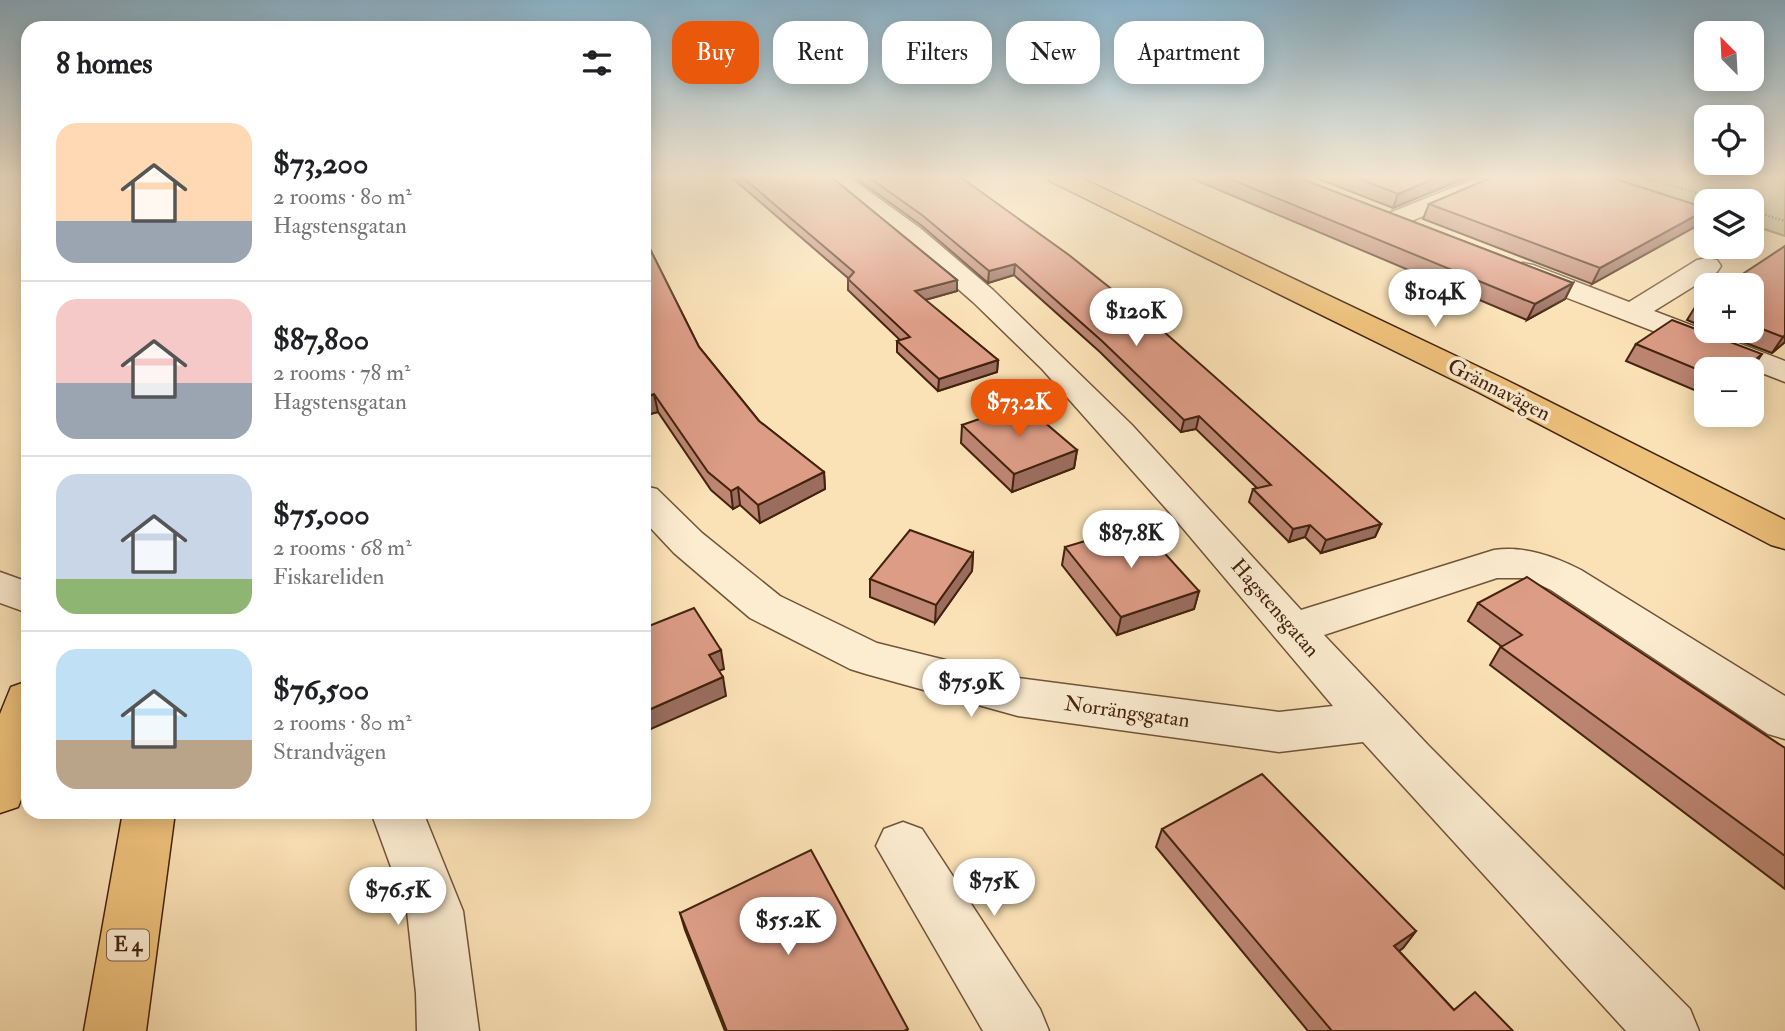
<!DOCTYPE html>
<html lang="en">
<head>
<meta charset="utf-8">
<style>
	:root { --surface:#fff; --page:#f6f6f6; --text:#202124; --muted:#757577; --line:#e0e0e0; --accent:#ea580c }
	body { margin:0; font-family:"IM FELL Double Pica",serif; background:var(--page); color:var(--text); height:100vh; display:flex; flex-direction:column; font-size:26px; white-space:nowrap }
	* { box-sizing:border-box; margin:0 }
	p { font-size:23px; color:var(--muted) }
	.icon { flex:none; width:38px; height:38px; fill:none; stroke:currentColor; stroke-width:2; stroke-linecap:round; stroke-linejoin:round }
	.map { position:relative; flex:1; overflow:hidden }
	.side { position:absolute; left:21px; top:21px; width:630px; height:798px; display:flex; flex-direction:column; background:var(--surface); border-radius:21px; box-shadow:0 4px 18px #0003 }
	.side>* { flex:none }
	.top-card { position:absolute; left:672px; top:21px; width:665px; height:63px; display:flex; gap:14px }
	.needle { width:46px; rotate:336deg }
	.controls { position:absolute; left:1694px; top:21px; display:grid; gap:14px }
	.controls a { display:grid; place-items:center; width:70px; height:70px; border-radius:14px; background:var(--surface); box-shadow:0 4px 18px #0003; font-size:35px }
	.price { position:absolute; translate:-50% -60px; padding:0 16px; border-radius:24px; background:#fff; color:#222; font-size:23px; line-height:46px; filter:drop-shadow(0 2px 4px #0008) }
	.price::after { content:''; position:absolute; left:50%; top:42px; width:21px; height:16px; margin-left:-10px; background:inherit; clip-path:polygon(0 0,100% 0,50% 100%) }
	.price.on { background:var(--accent); color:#fff }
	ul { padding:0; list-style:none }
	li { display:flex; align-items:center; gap:21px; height:175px; padding:0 35px }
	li+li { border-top:2px solid var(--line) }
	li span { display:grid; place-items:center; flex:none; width:196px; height:140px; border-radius:21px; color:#555 }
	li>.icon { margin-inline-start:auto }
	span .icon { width:84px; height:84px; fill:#fffc; stroke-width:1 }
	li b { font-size:30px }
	h2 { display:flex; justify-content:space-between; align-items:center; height:84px; padding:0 35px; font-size:30px }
	.tag { padding:0 24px; border-radius:21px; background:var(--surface); box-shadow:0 4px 18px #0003; font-size:24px; line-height:63px }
	.tag.on { background:var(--accent); color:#fff }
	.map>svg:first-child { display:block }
	.green { fill:#c0c38d; stroke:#82734d; stroke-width:2 }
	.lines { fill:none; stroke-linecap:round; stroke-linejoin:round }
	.minor-casing { stroke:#715337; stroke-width:3 }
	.major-casing { stroke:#43230d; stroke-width:3 }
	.highway-casing { stroke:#43230d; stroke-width:3 }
	.path { stroke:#43230d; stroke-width:2.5; stroke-dasharray:1 2.5; stroke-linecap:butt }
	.minor { fill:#fcecd0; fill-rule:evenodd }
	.major { fill:#eec17b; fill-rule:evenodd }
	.highway { fill:#eec17b; fill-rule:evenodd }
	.wall { fill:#bd8673; stroke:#43230d; stroke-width:2 }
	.shaded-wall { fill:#9a6d5e; stroke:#43230d; stroke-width:2 }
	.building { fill:#dc9c86; stroke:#43230d; stroke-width:2 }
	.labels { text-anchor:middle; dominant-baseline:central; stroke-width:7; stroke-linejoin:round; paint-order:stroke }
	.shield { fill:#fcecd0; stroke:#7a5f48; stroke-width:2 }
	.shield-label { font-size:19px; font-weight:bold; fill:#43230d }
	.street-label { font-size:21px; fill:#43230d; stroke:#fcecd0 }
</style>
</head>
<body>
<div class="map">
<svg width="1785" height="1031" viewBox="0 0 1785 1031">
	<rect width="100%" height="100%" fill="#fbe2b6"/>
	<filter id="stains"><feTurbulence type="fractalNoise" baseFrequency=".00286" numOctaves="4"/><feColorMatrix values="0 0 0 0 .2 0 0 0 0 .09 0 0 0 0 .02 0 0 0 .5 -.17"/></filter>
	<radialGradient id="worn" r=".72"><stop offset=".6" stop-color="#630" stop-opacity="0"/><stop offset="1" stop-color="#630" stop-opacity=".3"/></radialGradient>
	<path class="green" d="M 1596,176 L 1785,176 L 1785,236 L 1752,225 L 1752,201 L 1706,201 L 1706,211 Z"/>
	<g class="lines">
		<defs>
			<g id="minor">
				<path d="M 822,176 L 848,176 L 920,228 L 993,290 L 1132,425 L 1301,610 L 1494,550 C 1525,546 1553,556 1581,570 L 1785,696 L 1785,739 L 1768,734 L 1551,590 L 1526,578 L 1497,578 L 1324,635 L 1428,745 L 1690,1009 L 1699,1031 L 1626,1031 L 1363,742 L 1279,752 L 1018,716 L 866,674 L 850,669 L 750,618 L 674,553 L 644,521 L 644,486 L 657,489 L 702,533 L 780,596 L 877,643 L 1018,678 L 1279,712 L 1333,706 L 1170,513 L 1042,369 L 973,302 L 901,239 Z"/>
				<path d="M 1477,178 L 1485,180 L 1489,185 L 1485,190 L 1402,225 L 1393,228 L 1384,225 L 1380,220 L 1384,215 Z"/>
				<path d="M 1707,258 L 1717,260 L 1721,266 L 1717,272 L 1654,311 L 1785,361 L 1785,382 L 1513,277 L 1509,271 L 1513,265 L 1523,263 L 1533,265 L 1629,302 L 1697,260 Z"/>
				<path d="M 0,572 L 28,582 L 28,613 L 0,603 Z"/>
				<path d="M 371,812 L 423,812 L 463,911 L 479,1031 L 417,1031 L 416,993 L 407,911 Z"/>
				<path d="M 903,822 L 922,829 L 1040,1009 L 1049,1031 L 983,1031 L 876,846 L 884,829 Z"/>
			</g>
			<path id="major" d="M 1047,176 L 1077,176 L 1502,378 L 1785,520 L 1785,549 L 1771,545 L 1478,392 L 1050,181 Z"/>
			<g id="highway">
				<path d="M 28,681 L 28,782 L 18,807 L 0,813 L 0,714 L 11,687 Z"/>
				<path d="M 123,812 L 175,812 L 146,1031 L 84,1031 Z"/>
			</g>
		</defs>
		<use href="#minor" class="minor-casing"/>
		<use href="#major" class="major-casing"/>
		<use href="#highway" class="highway-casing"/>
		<g class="path">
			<path d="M 1638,176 L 1726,201"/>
			<path d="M 1752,211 L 1785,221"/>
		</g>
		<use href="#minor" class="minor"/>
		<use href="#major" class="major"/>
		<use href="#highway" class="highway"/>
	</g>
	<g class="wall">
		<path d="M 730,176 L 830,176 L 957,280 L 957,291 L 925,300 L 998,360 L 997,372 L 938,391 L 897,352 L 897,341 L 900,340 L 848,290 L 848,278 Z"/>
		<path d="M 853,176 L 959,176 L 1381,524 L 1375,537 L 1321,553 L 1305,537 L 1289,542 L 1249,502 L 1253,489 L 1257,488 L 1196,429 L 1181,432 L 1100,352 L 1014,275 L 988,283 L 922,226 Z"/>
		<path d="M 1186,176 L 1294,176 L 1573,283 L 1565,299 L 1527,320 Z"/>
		<path d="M 1311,176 L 1606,176 L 1700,224 L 1592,284 L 1423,219 L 1429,204 L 1489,179 L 1487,176 L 1470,177 L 1393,208 Z"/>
		<path d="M 644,237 L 699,347 L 759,421 L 824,472 L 825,489 L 760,523 L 740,505 L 733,509 L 711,490 L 658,412 L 650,414 L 644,404 Z"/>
		<path d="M 1785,246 L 1785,342 L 1772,353 L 1714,331 L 1752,331 L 1752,285 Z"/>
		<path d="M 1706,298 L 1706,328 L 1687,320 L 1697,304 Z"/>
		<path d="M 1636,344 L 1706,369 L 1706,395 L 1626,361 Z"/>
		<path d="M 962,425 L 1077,450 L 1074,468 L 1012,492 L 961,443 Z"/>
		<path d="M 1065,547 L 1199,591 L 1194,609 L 1117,635 L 1062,565 Z"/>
		<path d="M 973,553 L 972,571 L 935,623 L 870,597 L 870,579 Z"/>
		<path d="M 1478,603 L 1785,748 L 1785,889 L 1490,665 L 1501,646 L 1468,621 Z"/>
		<path d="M 1162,829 L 1416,931 L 1403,948 L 1399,951 L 1454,1010 L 1513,1031 L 1308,1031 L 1156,847 Z"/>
		<path d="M 680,913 L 908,1031 L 725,1031 L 685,930 Z"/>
	</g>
	<g class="shaded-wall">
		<path d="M 1441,176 L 1470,176 L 1393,208 L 1398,194 Z"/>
		<path d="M 1706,210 L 1706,213 L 1700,224 L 1592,284 L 1600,268 Z"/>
		<path d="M 1015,264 L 1014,275 L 988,283 L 989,271 Z"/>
		<path d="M 957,280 L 957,291 L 914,303 L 915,291 Z"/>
		<path d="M 1573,283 L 1565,299 L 1527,320 L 1535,304 Z"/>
		<path d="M 1785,335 L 1785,342 L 1772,353 L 1783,337 Z"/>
		<path d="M 1762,354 L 1752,369 L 1744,369 Z"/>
		<path d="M 998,360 L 997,372 L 938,391 L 939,379 Z"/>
		<path d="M 654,394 L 658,412 L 650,414 L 647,397 Z"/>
		<path d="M 1199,416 L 1196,429 L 1181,432 L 1184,420 Z"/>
		<path d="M 1077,450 L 1074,468 L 1012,492 L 1014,474 Z"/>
		<path d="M 824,472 L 825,489 L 760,523 L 758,505 Z"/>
		<path d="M 738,487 L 740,505 L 733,509 L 731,491 Z"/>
		<path d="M 1381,524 L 1375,537 L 1321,553 L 1326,540 Z"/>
		<path d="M 1310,525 L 1305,537 L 1289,542 L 1293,529 Z"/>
		<path d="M 973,553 L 972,571 L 935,623 L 936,605 Z"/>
		<path d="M 1199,591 L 1194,609 L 1117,635 L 1121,617 Z"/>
		<path d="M 721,650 L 724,669 L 713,673 L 709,655 Z"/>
		<path d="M 723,677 L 726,696 L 644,732 L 644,712 Z"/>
		<path d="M 1416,931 L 1403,948 L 1382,963 L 1394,946 Z"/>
	</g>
	<g class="building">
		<path d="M 741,176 L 830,176 L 957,280 L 915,291 L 998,360 L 939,379 L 897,341 L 910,337 L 848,279 L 854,272 Z"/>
		<path d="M 867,176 L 959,176 L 1069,255 L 1154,323 L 1381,524 L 1326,540 L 1310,525 L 1293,529 L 1253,489 L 1271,485 L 1199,416 L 1184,420 L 1102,341 L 1015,264 L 989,271 L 922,215 Z"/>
		<path d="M 1223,176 L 1294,176 L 1573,283 L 1535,304 Z"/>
		<path d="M 1352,176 L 1441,176 L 1398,194 Z"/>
		<path d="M 1495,176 L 1606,176 L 1706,208 L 1706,210 L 1600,268 L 1429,204 Z"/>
		<path d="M 644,237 L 699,347 L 759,421 L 824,472 L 758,505 L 738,487 L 731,491 L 708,472 L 654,394 L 647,397 L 644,392 Z"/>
		<path d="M 1785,246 L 1785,335 L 1783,337 L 1752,325 L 1752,285 L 1726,285 Z"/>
		<path d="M 1706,298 L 1706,308 L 1697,304 Z"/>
		<path d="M 1672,320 L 1762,354 L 1744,369 L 1706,369 L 1706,373 L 1636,344 Z"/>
		<path d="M 1023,404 L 1077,450 L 1014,474 L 962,425 Z"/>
		<path d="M 1139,525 L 1199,591 L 1121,617 L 1065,547 Z"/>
		<path d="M 910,530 L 973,553 L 936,605 L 870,579 Z"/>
		<path d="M 1527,577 L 1785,748 L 1785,856 L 1501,647 L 1522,635 L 1478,603 Z"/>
		<path d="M 694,608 L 721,650 L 709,655 L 723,677 L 644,712 L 644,619 L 649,626 Z"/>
		<path d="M 1262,774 L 1416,931 L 1394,946 L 1454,1010 L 1475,992 L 1513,1031 L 1332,1031 L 1162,829 Z"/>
		<path d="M 811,850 L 908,1029 L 904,1031 L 727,1031 L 680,913 Z"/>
	</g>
	<linearGradient id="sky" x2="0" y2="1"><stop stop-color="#8bb8d2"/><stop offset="0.55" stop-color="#fdf2de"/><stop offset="1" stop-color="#fdf2de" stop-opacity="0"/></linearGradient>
	<rect width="1785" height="321" fill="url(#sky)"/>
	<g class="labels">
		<rect class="shield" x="107" y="929.5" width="42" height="31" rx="5"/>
		<g class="shield-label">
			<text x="128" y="945">E 4</text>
		</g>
		<g class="street-label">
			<text transform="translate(1499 390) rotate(27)">Grännavägen</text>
			<text transform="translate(1275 608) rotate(49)">Hagstensgatan</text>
			<text transform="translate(1127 712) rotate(8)">Norrängsgatan</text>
		</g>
	</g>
	<rect width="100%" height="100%" filter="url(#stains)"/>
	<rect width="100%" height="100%" fill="url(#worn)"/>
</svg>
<div class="controls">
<a><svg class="needle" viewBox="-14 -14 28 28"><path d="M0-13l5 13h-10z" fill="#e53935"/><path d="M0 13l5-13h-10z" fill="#757577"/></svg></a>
<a><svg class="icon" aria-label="locate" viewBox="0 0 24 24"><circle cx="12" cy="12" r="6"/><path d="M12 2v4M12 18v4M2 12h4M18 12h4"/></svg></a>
<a><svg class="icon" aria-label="layers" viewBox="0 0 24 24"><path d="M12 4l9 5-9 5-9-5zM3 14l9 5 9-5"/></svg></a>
<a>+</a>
<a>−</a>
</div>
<b class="price" style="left:1435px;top:329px">$104K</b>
<b class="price" style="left:1136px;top:348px">$120K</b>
<b class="price on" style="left:1019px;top:439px">$73.2K</b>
<b class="price" style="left:1131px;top:570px">$87.8K</b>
<b class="price" style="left:971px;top:719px">$75.9K</b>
<b class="price" style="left:994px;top:918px">$75K</b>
<b class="price" style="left:398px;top:927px">$76.5K</b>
<b class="price" style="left:788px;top:957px">$55.2K</b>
<div class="top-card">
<a class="tag on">Buy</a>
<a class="tag">Rent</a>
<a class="tag">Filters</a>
<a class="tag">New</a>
<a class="tag">Apartment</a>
</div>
<section class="side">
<h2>8 homes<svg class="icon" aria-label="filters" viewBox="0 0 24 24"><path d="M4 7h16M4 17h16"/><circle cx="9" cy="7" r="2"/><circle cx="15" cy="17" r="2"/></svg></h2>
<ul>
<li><span style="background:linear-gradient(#ffd9b3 70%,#9aa5b1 0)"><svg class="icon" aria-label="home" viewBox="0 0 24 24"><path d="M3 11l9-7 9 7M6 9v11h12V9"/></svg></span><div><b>$73,200</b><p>2 rooms · 80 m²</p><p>Hagstensgatan</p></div></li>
<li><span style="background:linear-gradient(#f6c9c9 60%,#9aa5b1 0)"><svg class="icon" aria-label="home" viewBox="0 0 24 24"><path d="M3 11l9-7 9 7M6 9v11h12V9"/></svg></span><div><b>$87,800</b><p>2 rooms · 78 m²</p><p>Hagstensgatan</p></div></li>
<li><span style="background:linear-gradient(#c9d6e8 75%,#8fb573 0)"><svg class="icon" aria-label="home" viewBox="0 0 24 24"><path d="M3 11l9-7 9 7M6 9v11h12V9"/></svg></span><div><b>$75,000</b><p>2 rooms · 68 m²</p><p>Fiskareliden</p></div></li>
<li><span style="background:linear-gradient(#bfe0f5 65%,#b9a48a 0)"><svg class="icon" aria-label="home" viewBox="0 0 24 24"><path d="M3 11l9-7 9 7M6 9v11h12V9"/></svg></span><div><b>$76,500</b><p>2 rooms · 80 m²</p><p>Strandvägen</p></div></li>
</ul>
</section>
</div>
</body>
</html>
